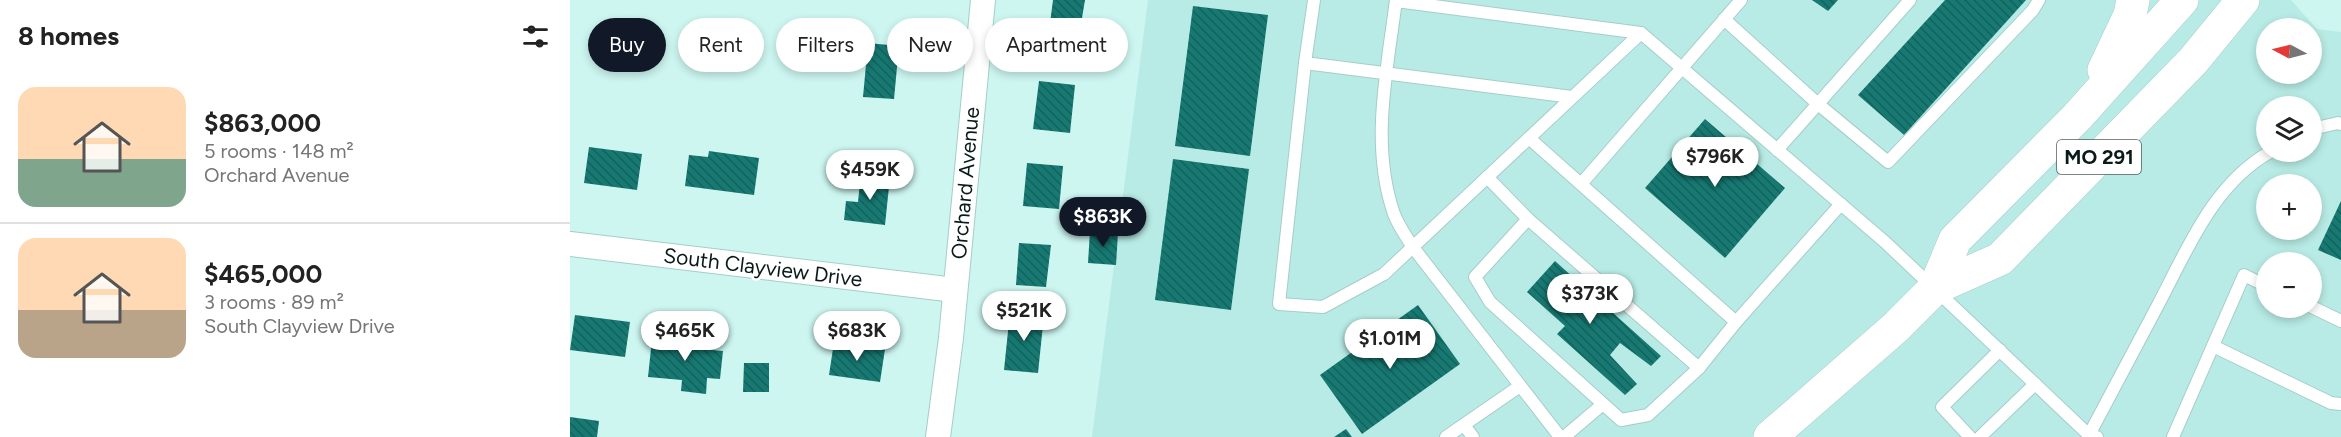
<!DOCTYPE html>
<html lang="en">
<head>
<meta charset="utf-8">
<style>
	:root { --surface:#fff; --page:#f6f6f6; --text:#222; --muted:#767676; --line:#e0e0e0; --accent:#111827 }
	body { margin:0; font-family:Figtree,sans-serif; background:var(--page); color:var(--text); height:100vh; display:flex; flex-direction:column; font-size:22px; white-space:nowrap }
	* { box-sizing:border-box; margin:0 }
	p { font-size:20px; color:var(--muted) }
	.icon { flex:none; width:33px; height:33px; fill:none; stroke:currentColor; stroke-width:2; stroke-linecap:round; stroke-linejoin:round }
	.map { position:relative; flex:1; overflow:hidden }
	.panel { display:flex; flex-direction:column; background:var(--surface); width:570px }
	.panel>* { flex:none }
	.hud { position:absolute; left:18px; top:18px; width:570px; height:54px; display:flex; gap:12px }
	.needle { width:39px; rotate:277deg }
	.buttons { position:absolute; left:1686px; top:18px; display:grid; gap:12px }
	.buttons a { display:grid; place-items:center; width:66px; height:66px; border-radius:50%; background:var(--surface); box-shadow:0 3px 9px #0003; font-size:30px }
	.price { position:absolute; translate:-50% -51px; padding:0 14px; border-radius:21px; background:#fff; color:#222; font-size:20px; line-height:39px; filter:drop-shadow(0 2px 3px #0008) }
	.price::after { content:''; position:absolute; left:50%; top:36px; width:18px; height:14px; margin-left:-9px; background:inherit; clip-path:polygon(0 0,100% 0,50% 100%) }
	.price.current { background:var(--accent); color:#fff }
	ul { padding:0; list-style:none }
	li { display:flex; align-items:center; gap:18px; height:150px; padding:0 18px }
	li+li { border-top:2px solid var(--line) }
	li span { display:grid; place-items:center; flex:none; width:168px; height:120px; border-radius:18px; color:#555 }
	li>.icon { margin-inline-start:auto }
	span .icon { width:72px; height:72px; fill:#fffc; stroke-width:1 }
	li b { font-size:26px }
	h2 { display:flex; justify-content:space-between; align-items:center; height:72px; padding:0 18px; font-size:26px }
	.tag { padding:0 21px; border-radius:27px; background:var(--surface); box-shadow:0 3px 9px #0003; font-size:21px; line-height:54px }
	.tag.current { background:var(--accent); color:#fff }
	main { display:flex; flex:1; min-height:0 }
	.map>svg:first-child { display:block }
	.built { fill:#b8ebe5; fill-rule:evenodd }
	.building { fill:url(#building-back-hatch) }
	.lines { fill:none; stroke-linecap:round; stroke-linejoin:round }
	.service-casing { stroke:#a5cdc8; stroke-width:14 }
	.minor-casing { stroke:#a5cdc8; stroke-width:26 }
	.trunk-casing { stroke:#a5cdc8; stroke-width:34 }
	.service { stroke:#fff; stroke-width:12 }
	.minor { stroke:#fff; stroke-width:24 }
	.trunk { stroke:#fff; stroke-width:33 }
	.labels { text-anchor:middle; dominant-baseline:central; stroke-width:5; stroke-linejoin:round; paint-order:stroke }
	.shield { fill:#fff; stroke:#545f5d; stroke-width:1.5 }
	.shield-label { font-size:20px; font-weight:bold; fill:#0a1a18 }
	.street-label { font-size:21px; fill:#0a1a18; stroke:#fff }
</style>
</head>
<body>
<main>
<section class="panel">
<h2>8 homes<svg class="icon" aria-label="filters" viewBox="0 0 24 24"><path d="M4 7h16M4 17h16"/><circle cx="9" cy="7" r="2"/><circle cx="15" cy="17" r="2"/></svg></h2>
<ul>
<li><span style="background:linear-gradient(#ffd9b3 60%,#7fa58c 0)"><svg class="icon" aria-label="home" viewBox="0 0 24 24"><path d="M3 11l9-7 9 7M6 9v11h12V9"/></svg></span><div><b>$863,000</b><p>5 rooms · 148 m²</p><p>Orchard Avenue</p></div></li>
<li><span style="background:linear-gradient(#ffd9b3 60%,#b9a48a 0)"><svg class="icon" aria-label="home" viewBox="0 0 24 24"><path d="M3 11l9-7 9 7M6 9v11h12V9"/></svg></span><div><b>$465,000</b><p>3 rooms · 89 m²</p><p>South Clayview Drive</p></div></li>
</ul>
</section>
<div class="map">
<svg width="1771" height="437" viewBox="0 0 1771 437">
	<defs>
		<pattern id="building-back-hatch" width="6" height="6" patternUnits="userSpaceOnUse" patternTransform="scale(1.5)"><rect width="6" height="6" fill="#177972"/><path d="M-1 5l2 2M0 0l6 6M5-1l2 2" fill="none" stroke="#13625d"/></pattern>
	</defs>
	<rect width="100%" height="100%" fill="#cdf6f1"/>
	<path class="built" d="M 578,0 L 1721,0 L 1747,29 L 1771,32 L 1771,437 L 522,437 ZM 1696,28 L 1742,28 L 1742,74 L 1696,74 ZM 1696,106 L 1742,106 L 1742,152 L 1696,152 ZM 1696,184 L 1742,184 L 1742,230 L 1696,230 ZM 1696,262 L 1742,262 L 1742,308 L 1696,308 Z"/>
	<g class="building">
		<path d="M 483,0 L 515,0 L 510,30 L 534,34 L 532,53 L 477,46 Z"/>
		<path d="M 1242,0 L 1268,0 L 1258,11 Z"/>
		<path d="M 1375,0 L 1456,0 L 1334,135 L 1288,95 Z"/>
		<path d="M 623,6 L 698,15 L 680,156 L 605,146 Z"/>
		<path d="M 298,43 L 329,46 L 324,99 L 293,97 Z"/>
		<path d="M 469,81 L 505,85 L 500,133 L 463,129 Z"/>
		<path d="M 1135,119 L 1215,188 L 1155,258 L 1075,188 Z"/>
		<path d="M 19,147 L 72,154 L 67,190 L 14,183 Z"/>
		<path d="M 139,151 L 189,158 L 184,195 L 115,186 L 119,155 L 138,157 Z"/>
		<path d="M 603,159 L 679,169 L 661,310 L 585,300 Z"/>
		<path d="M 457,163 L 493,166 L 489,209 L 453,206 Z"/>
		<path d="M 291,173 L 320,177 L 315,225 L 274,220 L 276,201 L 288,202 Z"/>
		<path d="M 1771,201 L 1771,260 L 1748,250 Z"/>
		<path d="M 520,231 L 548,233 L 546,265 L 518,263 Z"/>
		<path d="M 449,243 L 481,245 L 476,287 L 446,285 Z"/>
		<path d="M 985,261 L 1091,356 L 1081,366 L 1050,343 L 1040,355 L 1067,384 L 1055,395 L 987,334 L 995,326 L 957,292 Z"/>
		<path d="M 848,305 L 890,364 L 792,434 L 750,375 Z"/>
		<path d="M 440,312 L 474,315 L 468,373 L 434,370 Z"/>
		<path d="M 5,315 L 60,322 L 55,357 L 0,350 Z"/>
		<path d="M 109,332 L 132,334 L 131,349 L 153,351 L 150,379 L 137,378 L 136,394 L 111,391 L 112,380 L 78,377 L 82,339 L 108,342 Z"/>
		<path d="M 264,342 L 315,349 L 310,382 L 259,375 Z"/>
		<path d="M 174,363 L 199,363 L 199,392 L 173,392 Z"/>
		<path d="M 0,417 L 29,421 L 27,437 L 0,437 Z"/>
		<path d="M 776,429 L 782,437 L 764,437 Z"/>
	</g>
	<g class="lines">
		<defs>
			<g id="service">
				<path d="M 744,0 L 735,63 L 1002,97"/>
				<path d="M 826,0 C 817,71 800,145 824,214 C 828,225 836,236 842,246 L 990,437"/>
				<path d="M 1154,19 L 1248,104 L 1318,162 L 1463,10 L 1469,0"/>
				<path d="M 1071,33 L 1315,242 L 1519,435 L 1527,437"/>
				<path d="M 735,63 L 709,304 L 753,307 L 814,274 L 1071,33 L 826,1"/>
				<path d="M 1742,129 L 1768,123 L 1771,124"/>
				<path d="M 959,138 L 1166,322 L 1271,204"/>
				<path d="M 1207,150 L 1340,0"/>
				<path d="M 917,177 L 958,219"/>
				<path d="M 1011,184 L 1171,0"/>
				<path d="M 958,219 L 1129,368 L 1078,415 L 1051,420 L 920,302 L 905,277 Z"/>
				<path d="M 1742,307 L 1771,321"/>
				<path d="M 1643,346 L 1761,403 L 1771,404"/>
				<path d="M 1129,368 L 1166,322"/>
				<path d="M 894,425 L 903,437"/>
				<path d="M 1519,435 C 1542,391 1565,348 1588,305 C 1617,250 1643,184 1700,152"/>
				<path d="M 876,437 L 950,386"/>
				<path d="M 994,437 L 1033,404"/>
				<path d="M 1400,437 L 1372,407 L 1430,350"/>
				<path d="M 1410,437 L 1465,384"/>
				<path d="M 1603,437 L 1674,275 L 1696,286"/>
			</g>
			<g id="minor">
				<path d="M 0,244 L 385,290"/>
				<path d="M 368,437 L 381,338 L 413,0"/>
			</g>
			<g id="trunk">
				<path d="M 1534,70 L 1560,15 L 1563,0"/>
				<path d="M 1365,288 L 1385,240 L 1507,117 L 1612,0"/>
				<path d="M 1200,437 L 1325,328 L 1365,288 L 1430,259 L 1623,61 L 1673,0"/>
			</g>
		</defs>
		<use href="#service" class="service-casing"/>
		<use href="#minor" class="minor-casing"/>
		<use href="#trunk" class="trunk-casing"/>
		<use href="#service" class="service"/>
		<use href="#minor" class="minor"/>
		<use href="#trunk" class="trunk"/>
	</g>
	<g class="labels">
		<rect class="shield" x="1487" y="140" width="84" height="34" rx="4.5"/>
		<g class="shield-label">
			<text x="1529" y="157">MO 291</text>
		</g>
		<g class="street-label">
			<text transform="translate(395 183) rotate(-85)">Orchard Avenue</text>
			<text transform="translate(193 267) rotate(7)">South Clayview Drive</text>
		</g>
	</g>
</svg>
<div class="buttons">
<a><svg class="needle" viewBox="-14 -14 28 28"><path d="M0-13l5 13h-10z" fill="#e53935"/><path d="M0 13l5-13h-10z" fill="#767676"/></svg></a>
<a><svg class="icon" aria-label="layers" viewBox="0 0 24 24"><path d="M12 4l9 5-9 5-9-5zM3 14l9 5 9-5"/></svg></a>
<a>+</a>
<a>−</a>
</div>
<b class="price" style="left:1145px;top:188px">$796K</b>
<b class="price" style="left:300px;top:201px">$459K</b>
<b class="price current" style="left:533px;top:248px">$863K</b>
<b class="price" style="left:1020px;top:325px">$373K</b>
<b class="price" style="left:454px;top:342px">$521K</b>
<b class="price" style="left:115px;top:362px">$465K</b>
<b class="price" style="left:287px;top:362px">$683K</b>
<b class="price" style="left:820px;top:370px">$1.01M</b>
<div class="hud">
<a class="tag current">Buy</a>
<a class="tag">Rent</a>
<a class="tag">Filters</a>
<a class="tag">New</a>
<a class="tag">Apartment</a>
</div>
</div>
</main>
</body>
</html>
